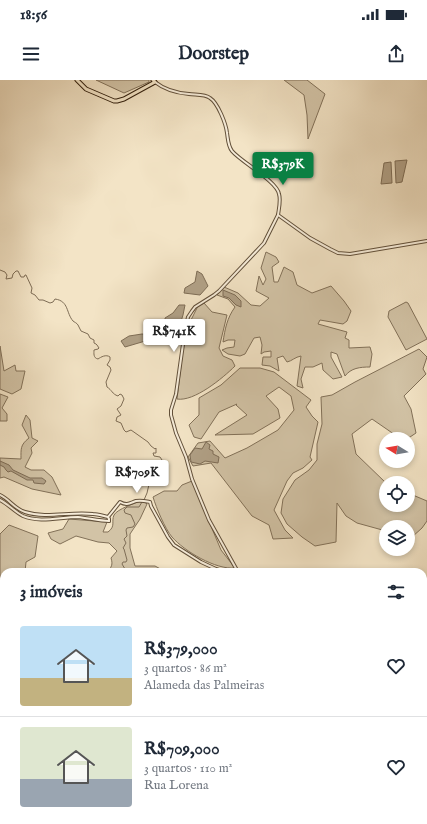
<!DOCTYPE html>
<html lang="pt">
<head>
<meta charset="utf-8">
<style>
	:root { --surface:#fff; --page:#f2f2f3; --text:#1f2937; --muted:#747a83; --line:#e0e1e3; --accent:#0b8043 }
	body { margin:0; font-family:"IM FELL English",serif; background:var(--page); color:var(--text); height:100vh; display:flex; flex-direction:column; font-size:15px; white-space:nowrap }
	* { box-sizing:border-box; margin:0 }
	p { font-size:13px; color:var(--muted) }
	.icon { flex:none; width:22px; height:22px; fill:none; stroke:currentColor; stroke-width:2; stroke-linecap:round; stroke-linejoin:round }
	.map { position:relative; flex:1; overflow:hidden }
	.panel { position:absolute; left:0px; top:488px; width:427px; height:256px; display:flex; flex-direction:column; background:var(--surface); border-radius:12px 12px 0 0; box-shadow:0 2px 6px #0003 }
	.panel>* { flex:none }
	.needle { width:26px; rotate:281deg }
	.buttons { position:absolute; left:379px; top:352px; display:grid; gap:8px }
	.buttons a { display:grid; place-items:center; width:36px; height:36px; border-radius:50%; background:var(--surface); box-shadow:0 2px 6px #0003; font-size:20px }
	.price { position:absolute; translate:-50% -34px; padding:0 9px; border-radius:4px; background:#fff; color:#222; font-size:13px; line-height:26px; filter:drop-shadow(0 1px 2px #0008) }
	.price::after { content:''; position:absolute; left:50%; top:24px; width:12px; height:9px; margin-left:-6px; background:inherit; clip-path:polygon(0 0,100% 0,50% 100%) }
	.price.selected { background:var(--accent); color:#fff }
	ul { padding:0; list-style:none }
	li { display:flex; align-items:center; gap:12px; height:100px; padding:0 20px }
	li+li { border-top:1px solid var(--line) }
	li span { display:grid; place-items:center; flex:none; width:112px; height:80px; border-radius:4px; color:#555 }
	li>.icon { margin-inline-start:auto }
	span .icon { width:48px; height:48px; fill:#fffc; stroke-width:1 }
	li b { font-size:17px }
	h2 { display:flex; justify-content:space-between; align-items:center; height:48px; padding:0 20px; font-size:17px }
	.status { display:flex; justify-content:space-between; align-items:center; height:28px; padding:0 20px; background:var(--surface); direction:ltr }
	.status svg { height:11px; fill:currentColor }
	header { display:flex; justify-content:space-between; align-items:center; height:52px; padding:0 20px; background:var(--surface); font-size:18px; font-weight:700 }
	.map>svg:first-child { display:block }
	.green { fill:#d2c3a6; stroke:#827159 }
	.water { fill:#b1a187; stroke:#7e6d56 }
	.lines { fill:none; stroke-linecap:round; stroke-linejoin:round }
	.stream { stroke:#7e6d56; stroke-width:1 }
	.minor-casing { stroke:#62503a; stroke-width:4 }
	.major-casing { stroke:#321f0c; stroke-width:5 }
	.minor { stroke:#f7edda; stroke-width:2 }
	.major { stroke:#f3e4c6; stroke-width:3 }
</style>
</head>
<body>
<div class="status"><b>18:56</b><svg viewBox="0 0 49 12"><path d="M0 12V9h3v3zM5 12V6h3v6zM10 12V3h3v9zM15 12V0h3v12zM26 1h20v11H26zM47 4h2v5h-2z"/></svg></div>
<header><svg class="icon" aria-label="menu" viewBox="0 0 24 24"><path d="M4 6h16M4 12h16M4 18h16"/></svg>Doorstep<svg class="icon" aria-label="share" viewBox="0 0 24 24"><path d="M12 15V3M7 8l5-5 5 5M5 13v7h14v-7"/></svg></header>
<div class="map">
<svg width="427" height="744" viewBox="0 0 427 744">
	<rect width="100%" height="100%" fill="#f3e4c6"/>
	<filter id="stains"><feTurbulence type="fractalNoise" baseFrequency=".005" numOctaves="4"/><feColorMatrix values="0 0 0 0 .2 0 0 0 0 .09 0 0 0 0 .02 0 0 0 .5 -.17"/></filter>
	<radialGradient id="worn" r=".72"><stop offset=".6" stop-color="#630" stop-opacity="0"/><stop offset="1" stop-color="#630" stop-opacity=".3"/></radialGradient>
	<g class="green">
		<path d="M 96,0 L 149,0 L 149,2 L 124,13 Z"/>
		<path d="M 284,0 L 307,0 L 325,14 L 308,59 L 307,35 L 304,15 Z"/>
		<path d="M 266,172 L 276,177 L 279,182 L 272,187 L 274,202 L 278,202 L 284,187 L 293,192 L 297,205 L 312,213 L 331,206 L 344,221 L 351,231 L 347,241 L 343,244 L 320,240 L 318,244 L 347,252 L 345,258 L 349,260 L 349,268 L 370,267 L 372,274 L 370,287 C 360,287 351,288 345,296 L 337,274 L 331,272 L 331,277 L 342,297 L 333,299 L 323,290 L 322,283 L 313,287 L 305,287 L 301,299 L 303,308 L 297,306 L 301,276 C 295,277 292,281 287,282 L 283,276 L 277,278 L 279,291 L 270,286 L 262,285 L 263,277 L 271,277 L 271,271 L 264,272 L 261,274 L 262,265 L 260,257 L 254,258 L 245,274 L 240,276 L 228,274 L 222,270 L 227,268 L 234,267 L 235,260 L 228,260 L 223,262 C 225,249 227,238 235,227 L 228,219 L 217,215 L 224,207 L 238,213 L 251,225 L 260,226 L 269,218 L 256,211 L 259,196 L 263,205 L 266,199 L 261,188 Z"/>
		<path d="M 406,222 L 408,223 L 427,259 L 406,270 L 388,237 L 389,231 Z"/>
		<path d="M 204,223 L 212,232 L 227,235 L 219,268 L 223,276 L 232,280 L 235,286 C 223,298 194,322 177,319 L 185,253 L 189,244 L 198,226 Z"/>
		<path d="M 0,266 L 4,291 L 15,285 L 16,291 L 25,291 L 21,309 L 12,314 L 0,309 Z"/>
		<path d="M 419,269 L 427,277 L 423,289 L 426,294 L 404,316 L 411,329 L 416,353 L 407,359 L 401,359 L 372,339 L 352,354 L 356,374 L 386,403 L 386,425 L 408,425 L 408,413 L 427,421 L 427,441 L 422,448 L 412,457 L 408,456 L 408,447 L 386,447 L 386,451 L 357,443 L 346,436 L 337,423 L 336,462 L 315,466 L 302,457 L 287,444 L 281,433 L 283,419 L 295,400 L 309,390 L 317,380 L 317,364 L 322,344 L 321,317 L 332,315 L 355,302 Z"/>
		<path d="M 240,288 L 260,288 L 274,292 L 311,320 L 306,327 L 312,336 L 318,342 L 310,377 L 312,380 L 303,388 L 293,393 L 287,401 L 274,430 L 285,450 L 293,458 L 273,459 L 269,445 L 252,436 L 211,383 L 193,386 L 188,377 L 198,363 L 210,361 L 225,378 L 247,368 L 278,350 L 294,330 L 291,316 L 279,307 L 266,316 L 278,329 L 280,338 L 253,354 L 215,355 L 247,335 L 236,325 L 237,324 L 219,332 L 201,359 L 194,357 L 189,345 L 199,335 L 199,318 L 221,305 Z"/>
		<path d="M 0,314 L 8,317 L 2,328 L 7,334 L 7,341 L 0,341 Z"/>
		<path d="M 26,335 L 30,340 L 32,358 L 38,361 L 31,368 L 32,373 L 25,387 L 31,390 L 44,390 L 52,397 L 61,415 L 32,409 L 4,397 L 0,398 L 0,378 L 21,379 C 21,369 20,365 29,358 L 22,345 Z"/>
		<path d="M 192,401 L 221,470 L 235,488 C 216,490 184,471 172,457 C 165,449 156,427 153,417 L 164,411 L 177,411 L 182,405 Z"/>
		<path d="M 142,420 L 147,424 L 140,439 L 130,454 L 130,468 L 135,486 L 155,486 L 166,492 L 106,492 C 112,488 113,484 111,478 L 117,471 L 109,463 L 98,462 L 76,456 L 60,464 L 51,459 L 48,453 L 63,449 L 69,439 L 107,442 L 103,452 L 108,452 C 116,446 111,442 114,435 C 117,429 136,423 142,420 Z"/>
		<path d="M 9,445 L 38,456 L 35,477 L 26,482 L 25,492 L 4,492 L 4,700 L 0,698 L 0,454 Z"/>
		<path d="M 427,563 L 427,592 L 423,589 L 423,565 Z"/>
		<path d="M 0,706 L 4,708 L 4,740 L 38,740 L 36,744 L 0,744 Z"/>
		<path d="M 122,740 L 170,740 L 170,744 L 121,744 L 120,743 Z"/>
	</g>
	<g class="water">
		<path d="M 407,80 L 402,102 L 396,103 L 395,81 Z"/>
		<path d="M 391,82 L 392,103 L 381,104 L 384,83 Z"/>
		<path d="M 197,191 L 202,194 L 208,206 L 200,215 L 184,213 L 185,208 L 195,202 Z"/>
		<path d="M 223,210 L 235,215 L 241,221 L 241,227 L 236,225 L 229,218 L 223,216 Z"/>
		<path d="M 179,225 L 185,225 L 183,235 L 179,248 L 166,249 L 165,238 L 173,233 Z"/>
		<path d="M 142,254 L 150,255 L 152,259 L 125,267 L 121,261 L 129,256 Z"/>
		<path d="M 206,362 L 210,365 L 209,369 L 213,371 L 213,374 L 219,377 L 218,383 L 205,381 L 200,384 L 191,382 L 190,375 L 195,368 L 202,369 Z"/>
		<path d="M 0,381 L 9,385 L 13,390 L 30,398 L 42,398 L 46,401 L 44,404 L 34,403 L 33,400 L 27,400 L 11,391 L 8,392 L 6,390 L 4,387 L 0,385 Z"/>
	</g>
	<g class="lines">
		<g class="stream">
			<path d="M 0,190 L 5,192 L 7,195 L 6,199 L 12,198 L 13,194 L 16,191 L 18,191 L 21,197 L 24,197 L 25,195 L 26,195 L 32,208 L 31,213 L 35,215 L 39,220 L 43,220 L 50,223 L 53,222 L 55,219 C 69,221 66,233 73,241 C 74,242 77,243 78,245 C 79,247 80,249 81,251 L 88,254 L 90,258 L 94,260 L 94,263 L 96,264 L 97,265 L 99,268 L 98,269 L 94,270 C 94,273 93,278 98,279 C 101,277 106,274 110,277 L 110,280 L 107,285 L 110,287 L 111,290 L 106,302 L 107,307 C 112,310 112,314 118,316 L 120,314 L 122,315 L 124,319 L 121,326 L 117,329 L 121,335 L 117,337 L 116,341 L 121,343 L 124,350 L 126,352 L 131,350 L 148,362 L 151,366 L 155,369 L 156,368 L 156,373 L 153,373 L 154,376 L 160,377 L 162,380 L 158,385 L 162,385 L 162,387 L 153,393 L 153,398 L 150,400 L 147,413 L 144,420"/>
			<path d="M 127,492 L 128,490 L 125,489 L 122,484 L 123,482 L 126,482 L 127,480 L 124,469 L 123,468 L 126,463 L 124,459 L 127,456 L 126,450 L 127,448 L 133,447 L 135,444 L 131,435 L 125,433 L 124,430 L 127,427 L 139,427 L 142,422"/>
			<path d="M 423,632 L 427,629"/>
			<path d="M 283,740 L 300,744"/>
			<path d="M 218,744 L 220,740"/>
			<path d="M 310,744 L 311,740"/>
		</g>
		<defs>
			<g id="minor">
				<path d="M 155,2 C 165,10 177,13 189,14 C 195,15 205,14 210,18 C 218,23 226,44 227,53 C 228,59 228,66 232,71 C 241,82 277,101 279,114 C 281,120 279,128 278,135 L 310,158 L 330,169 L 338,173 L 350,174 L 427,161"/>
				<path d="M 0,415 C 9,419 15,429 25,432 C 47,439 71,431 93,434 C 98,434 103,436 108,437 L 109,439 L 109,441"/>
				<path d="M 0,420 C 8,424 15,432 23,436 C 40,443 60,437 78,437 C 88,438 100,441 109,441"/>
				<path d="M 108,437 L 120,422 C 127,426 130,423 136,421 C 141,420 145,421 150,422 L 151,426 L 168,457 L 174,465 L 201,482 L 216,489 L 225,492 L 235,492"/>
				<path d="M 238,492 L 209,440 L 192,399 L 186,377 L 176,353 L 171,335 L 171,330 L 176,314 L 185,250 L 188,237 L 192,231 L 195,227 L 214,215 L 219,211 L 264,163 L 278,135"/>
				<path d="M 423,671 L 427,672"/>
			</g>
			<path id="major" d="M 77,0 L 86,9 L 114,21 L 117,21 L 124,19 L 155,2 L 153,0"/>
		</defs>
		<use href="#minor" class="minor-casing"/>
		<use href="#major" class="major-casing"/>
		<use href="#minor" class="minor"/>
		<use href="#major" class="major"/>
	</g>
	<rect width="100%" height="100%" filter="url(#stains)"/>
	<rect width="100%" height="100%" fill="url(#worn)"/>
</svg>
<div class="buttons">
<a><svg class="needle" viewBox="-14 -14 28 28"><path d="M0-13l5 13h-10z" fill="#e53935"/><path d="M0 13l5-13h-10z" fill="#747a83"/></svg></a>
<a><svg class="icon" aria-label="locate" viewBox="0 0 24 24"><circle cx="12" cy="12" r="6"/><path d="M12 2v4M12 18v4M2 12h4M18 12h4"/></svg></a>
<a><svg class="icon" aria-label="layers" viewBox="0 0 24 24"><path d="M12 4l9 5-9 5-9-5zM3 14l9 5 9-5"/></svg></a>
</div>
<b class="price selected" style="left:283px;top:106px">R$379K</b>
<b class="price" style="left:174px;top:273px">R$741K</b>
<b class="price" style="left:137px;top:414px">R$709K</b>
<section class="panel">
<h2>3 imóveis<svg class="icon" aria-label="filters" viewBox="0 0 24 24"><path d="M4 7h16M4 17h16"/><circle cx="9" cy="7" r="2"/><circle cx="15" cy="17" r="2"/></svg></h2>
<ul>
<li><span style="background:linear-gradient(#bfe0f5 65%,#c2b280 0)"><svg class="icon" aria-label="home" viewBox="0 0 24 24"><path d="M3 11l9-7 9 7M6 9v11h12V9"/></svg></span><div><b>R$379,000</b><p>3 quartos · 86 m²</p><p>Alameda das Palmeiras</p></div><svg class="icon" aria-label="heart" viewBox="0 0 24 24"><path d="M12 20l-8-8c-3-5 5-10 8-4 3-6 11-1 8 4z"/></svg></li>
<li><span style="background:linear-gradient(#dfe7d0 65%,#9aa5b1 0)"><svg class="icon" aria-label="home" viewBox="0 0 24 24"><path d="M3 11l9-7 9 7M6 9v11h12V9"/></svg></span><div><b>R$709,000</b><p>3 quartos · 110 m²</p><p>Rua Lorena</p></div><svg class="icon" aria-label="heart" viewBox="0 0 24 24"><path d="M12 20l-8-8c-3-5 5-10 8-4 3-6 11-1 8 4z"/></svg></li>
</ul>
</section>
</div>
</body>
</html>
